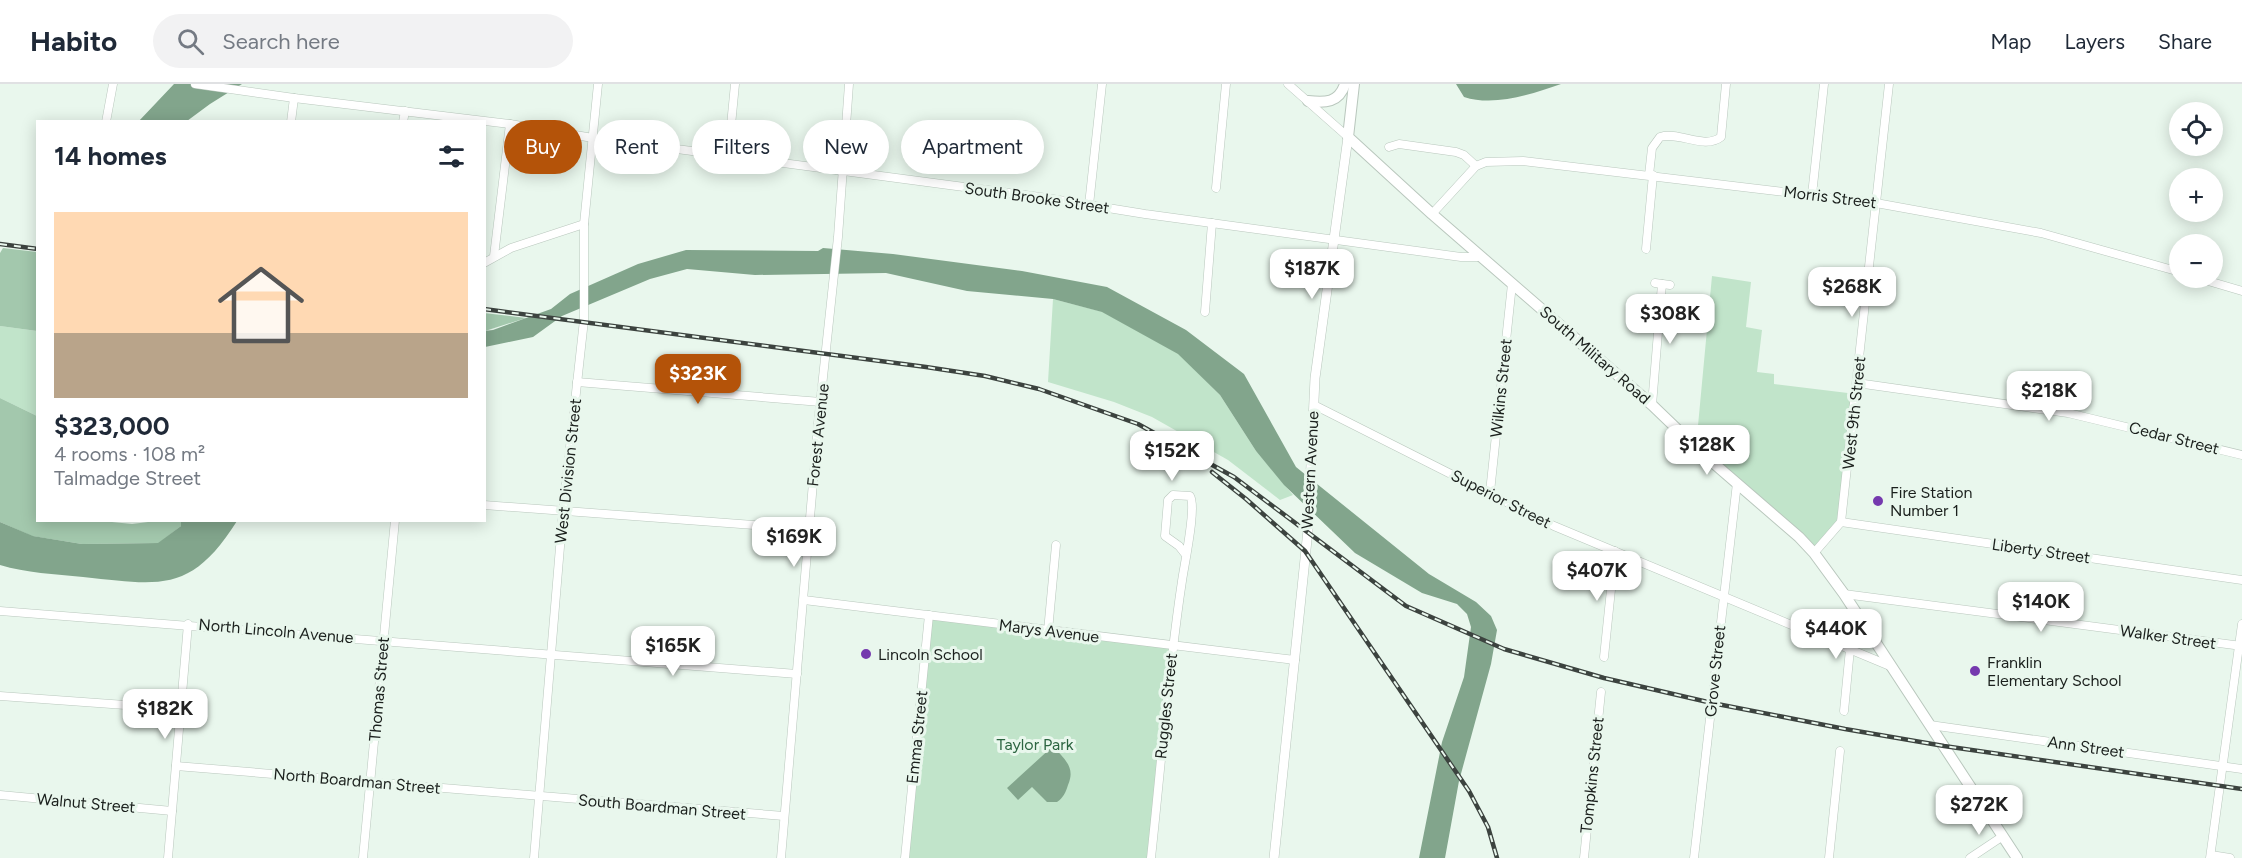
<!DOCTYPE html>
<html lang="en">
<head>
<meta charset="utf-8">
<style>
	:root { --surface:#fff; --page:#f2f2f3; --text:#1f2937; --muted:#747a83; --line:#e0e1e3; --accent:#b45309 }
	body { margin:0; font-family:Figtree,sans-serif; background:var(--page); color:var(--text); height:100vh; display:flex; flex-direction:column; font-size:22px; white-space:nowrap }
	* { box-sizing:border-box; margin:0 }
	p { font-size:20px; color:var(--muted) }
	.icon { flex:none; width:33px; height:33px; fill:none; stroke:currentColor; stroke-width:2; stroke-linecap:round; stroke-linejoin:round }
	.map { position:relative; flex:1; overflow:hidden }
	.side { position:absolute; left:36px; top:36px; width:450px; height:402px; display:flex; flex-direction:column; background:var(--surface); border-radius:0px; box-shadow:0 3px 15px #0003 }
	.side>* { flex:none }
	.top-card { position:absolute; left:504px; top:36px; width:570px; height:54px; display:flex; gap:12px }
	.tools { position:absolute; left:2169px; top:18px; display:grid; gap:12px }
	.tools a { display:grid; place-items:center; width:54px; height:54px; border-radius:50%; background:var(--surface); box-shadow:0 3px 15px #0003; font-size:30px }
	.price { position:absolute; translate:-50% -51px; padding:0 14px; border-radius:12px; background:#fff; color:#222; font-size:20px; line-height:39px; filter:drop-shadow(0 2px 3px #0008) }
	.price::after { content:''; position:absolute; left:50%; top:36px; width:18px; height:14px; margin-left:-9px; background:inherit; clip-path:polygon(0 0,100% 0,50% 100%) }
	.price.active { background:var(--accent); color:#fff }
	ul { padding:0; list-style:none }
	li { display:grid; align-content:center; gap:12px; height:318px; padding:0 18px }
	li+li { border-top:2px solid var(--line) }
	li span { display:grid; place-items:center; height:186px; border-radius:0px; color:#555 }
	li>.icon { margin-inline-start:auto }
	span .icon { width:108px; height:108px; fill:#fffc; stroke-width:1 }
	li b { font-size:26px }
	h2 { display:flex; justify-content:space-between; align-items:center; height:72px; padding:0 18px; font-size:26px }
	.pill { padding:0 21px; border-radius:27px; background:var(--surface); box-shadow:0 3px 15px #0003; font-size:21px; line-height:54px }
	.pill.active { background:var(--accent); color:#fff }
	header { display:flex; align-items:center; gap:36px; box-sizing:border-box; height:84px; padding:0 30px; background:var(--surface); border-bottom:2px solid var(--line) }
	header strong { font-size:28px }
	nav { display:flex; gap:33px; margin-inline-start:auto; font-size:21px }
	.search { width:420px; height:54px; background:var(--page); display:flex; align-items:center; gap:15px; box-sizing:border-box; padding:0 21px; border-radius:33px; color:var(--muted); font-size:22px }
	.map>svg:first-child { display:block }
	.green { fill:#c1e4ca }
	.forest { fill:#a3c8ad }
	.water { fill:#82a58c }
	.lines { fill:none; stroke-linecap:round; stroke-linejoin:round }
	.minor-casing { stroke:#b9c7bd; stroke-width:9 }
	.tertiary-casing { stroke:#b9c7bd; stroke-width:10 }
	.secondary-casing { stroke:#b9c7bd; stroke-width:12 }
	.minor { stroke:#fff; stroke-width:8 }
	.tertiary { stroke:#fff; stroke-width:9 }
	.secondary { stroke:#fff; stroke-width:10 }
	.rail-casing { stroke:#3c433f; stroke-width:4.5 }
	.rail { stroke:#e9f7ed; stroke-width:2; stroke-dasharray:7; stroke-linecap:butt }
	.poi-dot { fill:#7539ae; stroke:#e9f7ed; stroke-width:2 }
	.labels { text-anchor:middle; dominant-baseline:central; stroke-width:6; stroke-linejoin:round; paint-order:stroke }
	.street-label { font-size:16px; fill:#1b201d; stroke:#e9f7ed }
	.poi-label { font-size:16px; fill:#1b201d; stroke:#e9f7ed; text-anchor:start }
	.park-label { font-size:16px; fill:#2c6541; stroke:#e9f7ed }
</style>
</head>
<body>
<header>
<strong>Habito</strong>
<div class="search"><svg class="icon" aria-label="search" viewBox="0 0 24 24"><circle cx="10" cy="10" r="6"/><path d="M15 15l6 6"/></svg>Search here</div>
<nav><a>Map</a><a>Layers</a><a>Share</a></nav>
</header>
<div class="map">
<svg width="2242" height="774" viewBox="0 0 2242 774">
	<rect width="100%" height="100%" fill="#e9f7ed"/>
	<g class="green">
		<path d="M 1712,192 L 1751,198 L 1746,243 L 1762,246 L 1757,288 L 1774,290 L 1774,300 L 1856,310 L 1841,438 L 1814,469 L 1696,363 Z"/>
		<path d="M 1053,215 L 1103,228 L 1179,270 L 1220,311 L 1256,367 L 1293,411 L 1280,416 L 1228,376 L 1152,333 L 1114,318 L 1048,298 Z"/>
		<path d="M 0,242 L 37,247 L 37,332 L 0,314 Z"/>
		<path d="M 929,531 L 1172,562 L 1151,774 L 905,774 Z"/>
	</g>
	<g class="forest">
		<path d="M 3,164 L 37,168 L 37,247 L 0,242 L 0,169 Z"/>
		<path d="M 484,229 L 526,234 L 485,247 Z"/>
		<path d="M 0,314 L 37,332 L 38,436 L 92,436 L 132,440 L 156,437 L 181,436 L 181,442 L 159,459 L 82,460 L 32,452 L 0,438 Z"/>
	</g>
	<g class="water">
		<path d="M 174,0 L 242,0 L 210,20 L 187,37 L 138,38 Z"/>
		<path d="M 1456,0 L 1561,0 C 1532,10 1495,23 1464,13 Z"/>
		<path d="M 823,164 L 893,170 L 1022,187 L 1107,203 L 1186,246 L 1244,290 L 1296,383 L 1429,490 L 1476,518 L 1491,532 L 1497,546 L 1491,580 L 1459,697 L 1445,774 L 1419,774 L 1442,658 L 1464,593 L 1471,543 L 1467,530 L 1457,520 L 1422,509 L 1355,469 L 1284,401 L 1256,367 L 1220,311 L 1178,270 L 1102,228 L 1053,215 L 967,207 L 886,189 L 755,191 L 687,185 L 650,195 L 562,232 L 533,253 L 485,263 L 484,247 L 493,246 L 551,225 L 570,210 L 638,180 L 686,166 L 818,167 Z"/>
		<path d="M 181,437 L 237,437 C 191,510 160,501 83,493 C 55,490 26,489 0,481 L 0,438 L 33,452 L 82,460 L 158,459 L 181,442 Z"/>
		<path d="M 1053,662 C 1064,675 1076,683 1068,701 C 1066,708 1063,714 1057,718 L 1047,718 L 1032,703 L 1018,716 L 1007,704 Z"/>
	</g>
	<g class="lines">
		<defs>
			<g id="minor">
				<path d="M 195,0 L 294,14 L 510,40 L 593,54 L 1040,113 L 1145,130 L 1461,173 L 1481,173"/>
				<path d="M 1288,0 L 1348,53"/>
				<path d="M 106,38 L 113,0"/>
				<path d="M 291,38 L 294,14"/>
				<path d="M 403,38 L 405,27"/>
				<path d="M 1389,63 L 1399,60 L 1456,68 L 1464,71 L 1476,82"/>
				<path d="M 728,72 L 735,0"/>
				<path d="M 1649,91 L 1652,64 L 1660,53 C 1679,47 1704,66 1721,53 L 1726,0"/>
				<path d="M 1216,104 L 1226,0"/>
				<path d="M 1812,111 L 1824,0"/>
				<path d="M 1089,121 L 1102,0"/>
				<path d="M 1432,130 L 1476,82 L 1486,78 L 1523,77 L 1876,119 L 2041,149 L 2180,188"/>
				<path d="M 1646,165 L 1653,91"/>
				<path d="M 494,172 L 510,40"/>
				<path d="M 484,179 L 511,164 L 584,140"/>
				<path d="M 2198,194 L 2242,207"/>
				<path d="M 1655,199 L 1670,201"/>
				<path d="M 1205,228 L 1212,139"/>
				<path d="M 577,298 L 821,318"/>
				<path d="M 1857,299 L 2068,329 L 2242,371"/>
				<path d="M 1314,321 L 1554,442 L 1890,582"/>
				<path d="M 1652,321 L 1662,200"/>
				<path d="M 1490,408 L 1512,200"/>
				<path d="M 484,421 L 809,445"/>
				<path d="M 1841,438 L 2242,496"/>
				<path d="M 1814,469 L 1841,438 L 1889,0"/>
				<path d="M 1844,510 L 2242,562"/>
				<path d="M 804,516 L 1295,576"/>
				<path d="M 0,527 L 797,590"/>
				<path d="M 1048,547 L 1056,461"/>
				<path d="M 1604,573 L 1615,467"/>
				<path d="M 0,612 L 181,625"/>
				<path d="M 1844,627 L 1850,565 L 1857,530"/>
				<path d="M 1930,641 L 2242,685"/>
				<path d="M 176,682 L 784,732"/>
				<path d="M 0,711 L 172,727"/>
				<path d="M 2211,771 L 2230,774"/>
				<path d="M 168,774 L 188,540"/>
				<path d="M 363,774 L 395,436"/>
				<path d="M 534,774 L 563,427 L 584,236 L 584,140 L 598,0"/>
				<path d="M 781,774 L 818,340 L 838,153 L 849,0"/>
				<path d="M 905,774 L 929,531"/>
				<path d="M 1151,774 C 1161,682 1168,589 1182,497 C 1184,482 1197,422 1190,412 L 1173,411 L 1168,416 L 1165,452 L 1179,462 L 1186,471"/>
				<path d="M 1584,774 L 1601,608"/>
				<path d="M 1694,774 L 1737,399"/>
				<path d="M 1829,774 L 1840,667"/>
				<path d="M 1970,774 L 2003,752"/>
				<path d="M 2210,774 L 2242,540"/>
			</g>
			<path id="tertiary" d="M 1274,774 L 1308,446 L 1315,294 L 1348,53"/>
			<g id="secondary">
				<path d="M 1354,0 L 1348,53 L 1432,130 L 1652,321 L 1703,370 L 1799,453 L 1814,469 L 1844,510 L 2017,774"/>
				<path d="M 1308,17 C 1325,19 1339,19 1345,0"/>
			</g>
		</defs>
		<use href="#minor" class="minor-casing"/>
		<use href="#tertiary" class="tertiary-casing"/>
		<use href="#secondary" class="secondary-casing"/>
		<use href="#minor" class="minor"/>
		<use href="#tertiary" class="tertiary"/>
		<use href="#secondary" class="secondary"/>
		<defs>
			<g id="rail">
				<path d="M 0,160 L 38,165"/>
				<path d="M 484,225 L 926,283 L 985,292 L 1039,305 L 1138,340 L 1234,393 L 1406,522 L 1504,565 L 1604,594 L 1712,619 L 1845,645 L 1944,662 L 2242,705"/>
				<path d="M 1212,388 L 1246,415 L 1305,467 L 1469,707 L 1488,743 L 1497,774"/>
			</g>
		</defs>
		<use href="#rail" class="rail-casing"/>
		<use href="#rail" class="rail"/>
	</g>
	<g class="poi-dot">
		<circle cx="1878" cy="417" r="6"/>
		<circle cx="866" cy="570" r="6"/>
		<circle cx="1975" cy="587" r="6"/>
	</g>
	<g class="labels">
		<g class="street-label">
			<text transform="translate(1830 113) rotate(7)">Morris Street</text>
			<text transform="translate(1037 114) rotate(8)">South Brooke Street</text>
			<text transform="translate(1595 271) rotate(41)">South Military Road</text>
			<text transform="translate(1501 304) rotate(-84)">Wilkins Street</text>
			<text transform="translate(1854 329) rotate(-84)">West 9th Street</text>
			<text transform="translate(818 351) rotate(-84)">Forest Avenue</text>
			<text transform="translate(2174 354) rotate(14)">Cedar Street</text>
			<text transform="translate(1310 386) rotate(-87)">Western Avenue</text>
			<text transform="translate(568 387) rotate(-84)">West Division Street</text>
			<text transform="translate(1501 415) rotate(27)">Superior Street</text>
			<text transform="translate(2041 467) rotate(8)">Liberty Street</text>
			<text transform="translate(276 547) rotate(5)">North Lincoln Avenue</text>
			<text transform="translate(1049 547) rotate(7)">Marys Avenue</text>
			<text transform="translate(2168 553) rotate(8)">Walker Street</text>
			<text transform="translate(1715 587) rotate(-84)">Grove Street</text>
			<text transform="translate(379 605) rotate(-85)">Thomas Street</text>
			<text transform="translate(1166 622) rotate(-84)">Ruggles Street</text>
			<text transform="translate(917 653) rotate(-84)">Emma Street</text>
			<text transform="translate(2086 663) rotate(8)">Ann Street</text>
			<text transform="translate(1592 691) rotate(-84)">Tompkins Street</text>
			<text transform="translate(357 697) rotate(5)">North Boardman Street</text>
			<text transform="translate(86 719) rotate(5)">Walnut Street</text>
			<text transform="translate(662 723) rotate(5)">South Boardman Street</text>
		</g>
		<g class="poi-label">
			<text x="1890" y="408">Fire Station<tspan x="1890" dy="18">Number 1</tspan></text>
			<text x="878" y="570">Lincoln School</text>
			<text x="1987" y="578">Franklin<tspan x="1987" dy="18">Elementary School</tspan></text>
		</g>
		<g class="park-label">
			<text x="1035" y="660">Taylor Park</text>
		</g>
	</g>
</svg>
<div class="tools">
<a><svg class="icon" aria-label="locate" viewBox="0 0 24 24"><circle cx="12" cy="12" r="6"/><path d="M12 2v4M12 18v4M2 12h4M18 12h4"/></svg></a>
<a>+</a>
<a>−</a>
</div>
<b class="price" style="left:1312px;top:216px">$187K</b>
<b class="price" style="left:1852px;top:234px">$268K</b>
<b class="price" style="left:1670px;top:261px">$308K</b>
<b class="price active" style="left:698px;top:321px">$323K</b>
<b class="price" style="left:2049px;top:338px">$218K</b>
<b class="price" style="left:1707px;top:392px">$128K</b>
<b class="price" style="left:1172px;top:398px">$152K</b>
<b class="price" style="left:794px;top:484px">$169K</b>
<b class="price" style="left:1597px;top:518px">$407K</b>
<b class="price" style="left:2041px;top:549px">$140K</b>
<b class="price" style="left:1836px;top:576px">$440K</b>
<b class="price" style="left:673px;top:593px">$165K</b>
<b class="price" style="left:165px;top:656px">$182K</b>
<b class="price" style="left:1979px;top:752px">$272K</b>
<div class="top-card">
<a class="pill active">Buy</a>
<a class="pill">Rent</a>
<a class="pill">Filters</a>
<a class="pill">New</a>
<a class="pill">Apartment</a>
</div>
<section class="side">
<h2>14 homes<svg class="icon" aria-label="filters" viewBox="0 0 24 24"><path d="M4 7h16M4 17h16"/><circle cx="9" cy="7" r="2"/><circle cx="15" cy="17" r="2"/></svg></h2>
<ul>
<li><span style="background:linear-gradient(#ffd9b3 65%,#b9a48a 0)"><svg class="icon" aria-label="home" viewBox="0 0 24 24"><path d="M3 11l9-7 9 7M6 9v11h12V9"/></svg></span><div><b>$323,000</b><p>4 rooms · 108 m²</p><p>Talmadge Street</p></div></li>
</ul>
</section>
</div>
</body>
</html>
